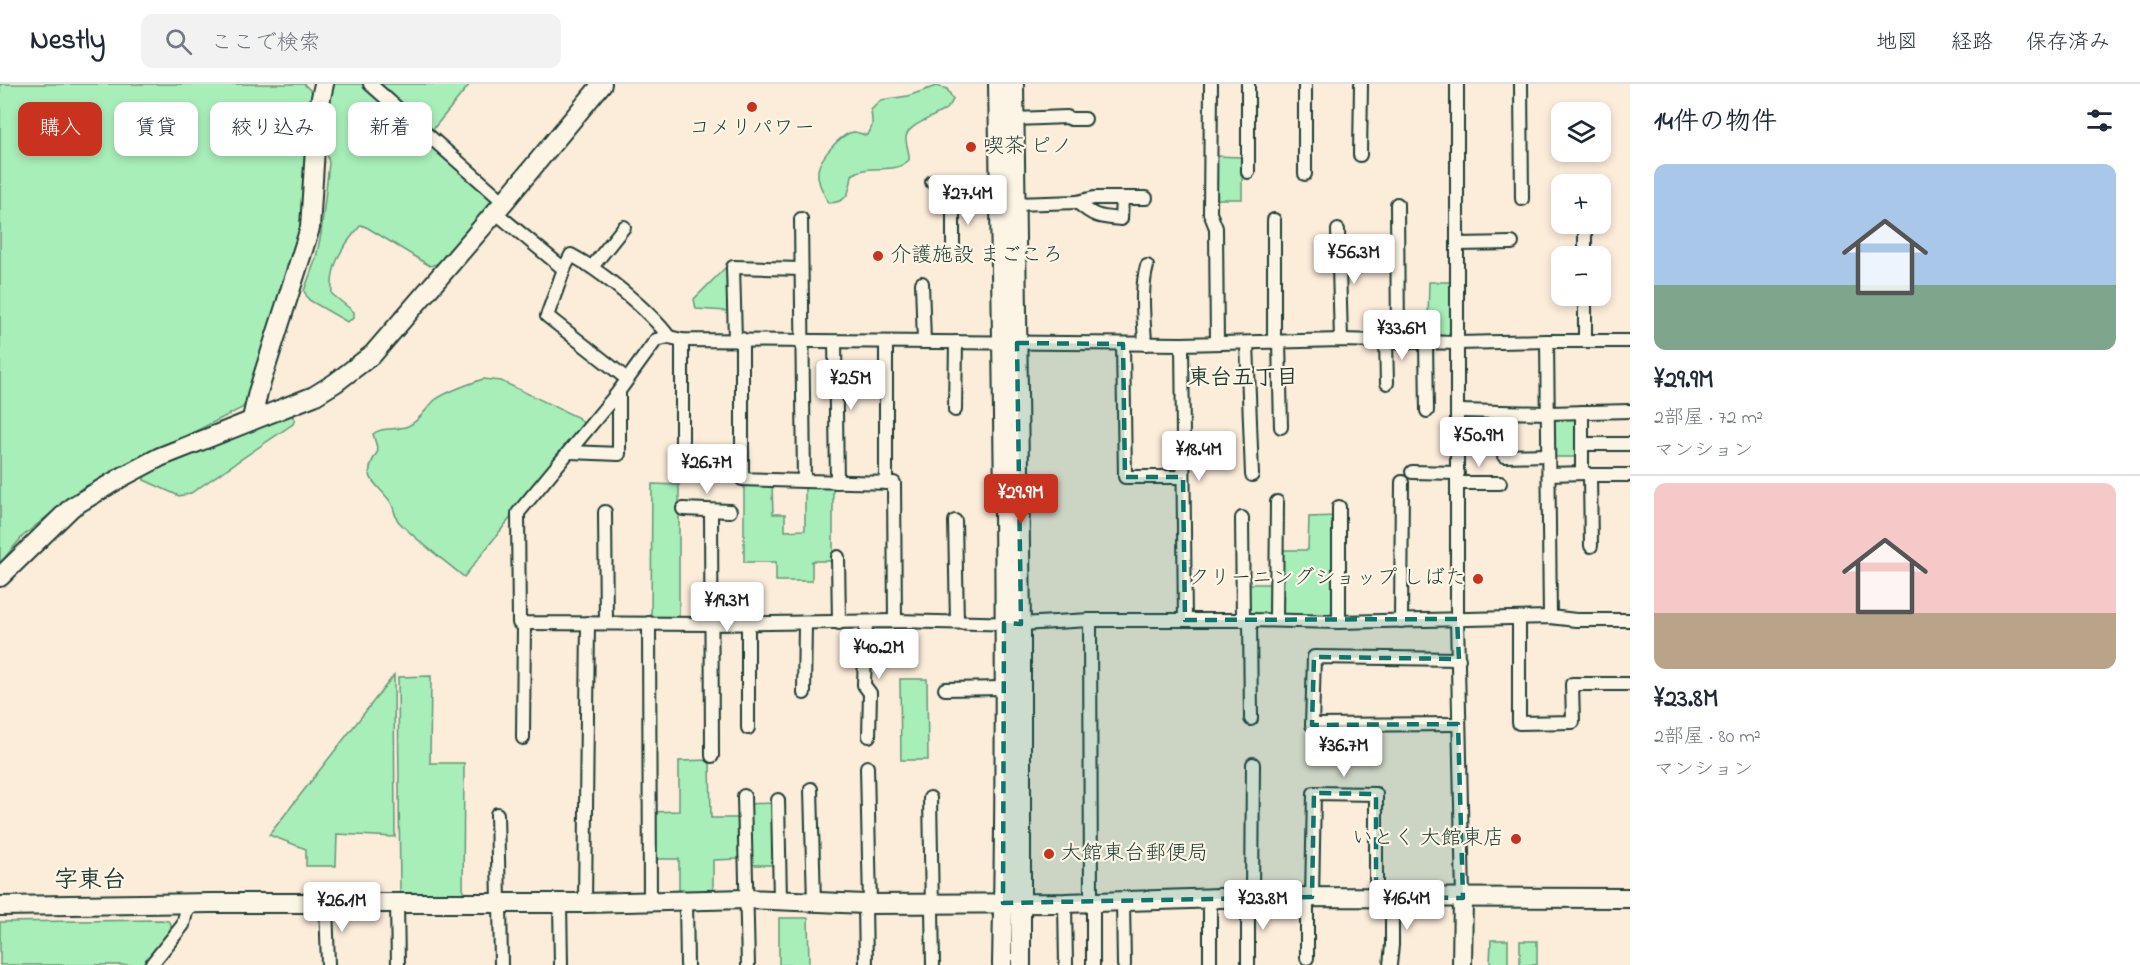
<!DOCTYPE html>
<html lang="ja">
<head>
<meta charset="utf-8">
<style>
	:root { --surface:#fff; --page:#f2f2f3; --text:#1f2937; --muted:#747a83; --line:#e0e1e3; --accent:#c8321e }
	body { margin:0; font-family:"Indie Flower","Klee One",sans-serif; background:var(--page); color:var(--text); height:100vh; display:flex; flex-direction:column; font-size:22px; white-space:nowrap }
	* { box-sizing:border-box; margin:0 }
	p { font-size:20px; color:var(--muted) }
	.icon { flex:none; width:33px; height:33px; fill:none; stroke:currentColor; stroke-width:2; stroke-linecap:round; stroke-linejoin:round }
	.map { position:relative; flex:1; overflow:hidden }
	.side { display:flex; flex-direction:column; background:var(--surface); width:510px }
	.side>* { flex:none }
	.top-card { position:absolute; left:18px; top:18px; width:570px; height:54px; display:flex; gap:12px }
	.controls { position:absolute; left:1551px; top:18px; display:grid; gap:12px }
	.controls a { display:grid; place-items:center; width:60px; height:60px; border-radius:12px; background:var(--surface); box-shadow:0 3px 9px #0003; font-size:30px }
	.price { position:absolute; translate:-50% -51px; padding:0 14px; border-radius:6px; background:#fff; color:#222; font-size:20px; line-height:39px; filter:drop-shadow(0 2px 3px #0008) }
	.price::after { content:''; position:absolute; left:50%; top:36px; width:18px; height:14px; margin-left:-9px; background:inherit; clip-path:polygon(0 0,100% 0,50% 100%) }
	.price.on { background:var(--accent); color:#fff }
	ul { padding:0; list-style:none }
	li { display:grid; align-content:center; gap:12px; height:318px; padding:0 24px }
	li+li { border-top:2px solid var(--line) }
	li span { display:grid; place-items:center; height:186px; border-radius:12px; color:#555 }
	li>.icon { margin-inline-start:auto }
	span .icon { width:108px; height:108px; fill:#fffc; stroke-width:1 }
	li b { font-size:26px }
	h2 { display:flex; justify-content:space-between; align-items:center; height:72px; padding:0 24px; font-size:26px }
	.tag { padding:0 21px; border-radius:12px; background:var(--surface); box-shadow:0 3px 9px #0003; font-size:21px; line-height:54px }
	.tag.on { background:var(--accent); color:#fff }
	header { display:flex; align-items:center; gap:36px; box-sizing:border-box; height:84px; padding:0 30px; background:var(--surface); border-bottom:2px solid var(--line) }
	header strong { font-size:28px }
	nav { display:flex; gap:33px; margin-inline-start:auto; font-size:21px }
	.search { width:420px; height:54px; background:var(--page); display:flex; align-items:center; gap:15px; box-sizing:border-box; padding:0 21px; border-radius:12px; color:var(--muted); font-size:22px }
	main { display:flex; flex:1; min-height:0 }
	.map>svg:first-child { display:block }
	.green { fill:#a8eeb9; stroke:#649676; stroke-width:1.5 }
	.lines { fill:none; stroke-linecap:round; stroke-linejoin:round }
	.street-casing { stroke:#1f3d34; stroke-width:16 }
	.secondary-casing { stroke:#1f3d34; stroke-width:22 }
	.street { stroke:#fcf5e5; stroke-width:12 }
	.secondary { stroke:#fcf5e5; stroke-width:18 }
	.marked { fill:#0f766e; fill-opacity:0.2; stroke:#0f766e; stroke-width:4.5; stroke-dasharray:12 8; stroke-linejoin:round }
	.poi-dot { fill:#c8321e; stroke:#fcf5e5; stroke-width:2 }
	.labels { text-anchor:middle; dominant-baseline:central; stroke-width:4.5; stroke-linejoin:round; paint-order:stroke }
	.poi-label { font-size:21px; fill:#1f3d34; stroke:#fcf5e5; text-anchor:start }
	.neighbourhood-label { font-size:22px; font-weight:bold; fill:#1f3d34; stroke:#fcf5e5 }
	.quarter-label { font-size:24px; font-weight:bold; fill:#1f3d34; stroke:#fcf5e5 }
</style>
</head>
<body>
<header>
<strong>Nestly</strong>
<div class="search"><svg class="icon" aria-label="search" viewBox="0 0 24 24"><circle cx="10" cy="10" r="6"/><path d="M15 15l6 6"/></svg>ここで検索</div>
<nav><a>地図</a><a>経路</a><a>保存済み</a></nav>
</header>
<main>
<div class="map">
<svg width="1630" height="881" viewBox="0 0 1630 881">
	<rect width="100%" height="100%" fill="#fcecda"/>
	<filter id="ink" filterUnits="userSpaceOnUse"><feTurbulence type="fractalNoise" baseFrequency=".0167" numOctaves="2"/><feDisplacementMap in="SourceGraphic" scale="12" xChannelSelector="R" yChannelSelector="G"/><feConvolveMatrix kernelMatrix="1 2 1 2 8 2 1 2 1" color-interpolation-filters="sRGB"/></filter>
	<g filter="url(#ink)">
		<g class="green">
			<path d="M 0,0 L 304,0 L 312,8 L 299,152 L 253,311 L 242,324 L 82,404 L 23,452 L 0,479 Z"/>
			<path d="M 327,0 L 470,0 L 425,55 L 494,116 L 440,179 L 430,182 L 368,144 L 361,141 C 342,163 330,180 332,210 L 354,228 L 354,234 L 347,238 L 309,216 L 304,207 L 316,174 L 321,150 L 329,79 L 323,52 Z"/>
			<path d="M 936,2 L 947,5 L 953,15 C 952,18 951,21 948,23 C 940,32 908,39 906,53 C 905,59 910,68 909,76 C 892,92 872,78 852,91 C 850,108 848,119 828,119 C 824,109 817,99 818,88 C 818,76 841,49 854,48 C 858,48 863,51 867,51 C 874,44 872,36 871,26 L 881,16 L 908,12 Z"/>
			<path d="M 1213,72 L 1242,73 L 1242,115 L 1212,115 Z"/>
			<path d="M 728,181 L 727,227 L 696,225 L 694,215 Z"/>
			<path d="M 1429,198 L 1453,198 L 1453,249 L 1449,249 L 1448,253 L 1431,253 L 1431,238 L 1428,237 Z"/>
			<path d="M 483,295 L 501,297 L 579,334 L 584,340 L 464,493 C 443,475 418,458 399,438 C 394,433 395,424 390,417 C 374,396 360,394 378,367 L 373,350 C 383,342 397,347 408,342 C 420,337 426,324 435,316 C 449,306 467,301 483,295 Z"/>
			<path d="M 290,330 L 295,335 L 293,340 L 191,409 L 179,412 L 144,396 L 145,389 L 151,383 Z"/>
			<rect x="1551" y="335" width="28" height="38"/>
			<path d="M 652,400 L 679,401 L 679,536 L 651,536 Z"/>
			<path d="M 744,401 L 772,401 L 773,430 L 785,430 L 785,447 L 805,446 L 805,401 L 833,401 L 833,477 L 812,477 L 812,497 L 776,497 L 776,478 L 744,478 Z"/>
			<path d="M 1337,432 L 1335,530 L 1332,532 L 1285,533 L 1280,525 L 1281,466 L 1308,466 L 1309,433 Z"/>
			<path d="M 1246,500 L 1270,500 L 1270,529 L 1267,532 L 1246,532 Z"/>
			<path d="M 394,591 L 395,753 L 337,750 L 336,782 L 306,782 L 306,765 L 269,751 Z"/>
			<path d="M 431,592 L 430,679 L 464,679 L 463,810 L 400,809 L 398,593 Z"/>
			<path d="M 900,595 L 927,595 L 928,676 L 901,676 Z"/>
			<path d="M 710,676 L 711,734 L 740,734 L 740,775 L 713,776 L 713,811 L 679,811 L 679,775 L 652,775 L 652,728 L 679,727 L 679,677 Z"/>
			<path d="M 773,719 L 774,781 L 748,781 L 747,720 Z"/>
			<path d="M 779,834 L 808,834 L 809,881 L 779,881 Z"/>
			<path d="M 161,836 L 168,837 L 171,840 L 170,848 L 142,881 L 0,881 L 0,838 Z"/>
			<path d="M 1491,856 L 1508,856 L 1508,881 L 1490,881 Z"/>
			<rect x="1520" y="857" width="17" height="24"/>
		</g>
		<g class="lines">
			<defs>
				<g id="street">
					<path d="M 370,0 L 504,118"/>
					<path d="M 1211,0 L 1210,129 L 1216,144 L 1217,259"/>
					<path d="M 1457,0 L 1457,535 L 1463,814"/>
					<path d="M 1521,0 L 1522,115"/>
					<path d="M 1015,35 L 1067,33 L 1071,35 L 1085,35"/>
					<path d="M 1360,71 L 1361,0"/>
					<path d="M 1248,88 L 1248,0"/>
					<path d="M 1305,90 L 1305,0"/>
					<path d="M 932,98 C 952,113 975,110 999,111"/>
					<path d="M 1077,118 C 1094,133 1099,133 1121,135 L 1122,114"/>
					<path d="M 1016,120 L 1077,118 L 1094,114 L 1146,114"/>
					<path d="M 1397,120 L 1398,256"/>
					<path d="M 495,128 L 564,185 L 571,171 C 600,186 650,227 669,253"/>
					<path d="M 801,135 L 804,397 L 894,399 L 895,537"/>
					<path d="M 1274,136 L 1274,258"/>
					<path d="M 1585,144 L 1585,172"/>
					<path d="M 1338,146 L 1341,256"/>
					<path d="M 1458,160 L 1512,159"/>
					<path d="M 953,167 L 953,119 L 960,110"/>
					<path d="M 592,183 L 624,143"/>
					<path d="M 564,185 L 547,232 L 627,295"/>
					<path d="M 922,199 L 924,258"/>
					<path d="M 1585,212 L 1585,257"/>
					<path d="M 735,255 L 733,183 L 801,185"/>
					<path d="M 742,255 L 742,395 L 804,397"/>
					<path d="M 1386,256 L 1387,299"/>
					<path d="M 1426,257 L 1427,327"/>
					<path d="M 1547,257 L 1550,533"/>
					<path d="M 1630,257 L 1547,257 L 1458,259 L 1341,256 L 1182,260 L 682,256 L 669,253 L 656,256 L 619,307 L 518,429 L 519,539 L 712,540 L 895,537 L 1021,540 L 1090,536 L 1250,536 L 1339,538 L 1550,533 L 1576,536 L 1630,536"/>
					<path d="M 835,258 L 837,398"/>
					<path d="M 886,258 L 886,399"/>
					<path d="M 1279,258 L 1281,343"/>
					<path d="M 1247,259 L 1252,391"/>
					<path d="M 1123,260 L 1125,393 L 1183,393"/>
					<path d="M 1145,260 C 1144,234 1140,207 1147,182"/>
					<path d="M 1182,260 L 1185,536"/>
					<path d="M 955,326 L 956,258"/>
					<path d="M 1458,327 L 1548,329 L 1630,327"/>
					<path d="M 1582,328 L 1582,386 L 1588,391 L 1630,391"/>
					<path d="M 1582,360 L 1630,360"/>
					<path d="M 570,368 L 619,370 L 619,307"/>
					<path d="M 1504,372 L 1548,371"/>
					<path d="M 682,374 L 682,256"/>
					<path d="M 1412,388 L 1458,389"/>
					<path d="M 1549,390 L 1586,389"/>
					<path d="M 1590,391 L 1591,462"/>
					<path d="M 1457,399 L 1500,399"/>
					<path d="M 683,425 L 730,427"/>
					<path d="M 711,427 L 712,672"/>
					<path d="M 605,428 L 606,539"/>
					<path d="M 1242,434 L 1243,536"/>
					<path d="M 955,437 L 957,538"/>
					<path d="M 838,473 L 839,539"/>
					<path d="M 1519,534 L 1519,639 L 1573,638 L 1572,600 L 1630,600"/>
					<path d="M 1090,536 L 1091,818"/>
					<path d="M 1250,536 L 1251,635"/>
					<path d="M 1276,536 L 1277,418"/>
					<path d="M 1401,537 L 1402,398"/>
					<path d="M 866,538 L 864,601 L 870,609 L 869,652"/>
					<path d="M 1339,538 L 1339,423"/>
					<path d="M 649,539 L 650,817"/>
					<path d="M 945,605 L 1004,604"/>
					<path d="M 804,609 L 805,539"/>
					<path d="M 1458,640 L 1312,641 L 1314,573 L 1459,575"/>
					<path d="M 748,644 L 748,538"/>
					<path d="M 523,654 L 524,539"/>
					<path d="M 867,683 L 870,820"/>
					<path d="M 811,705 L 814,818"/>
					<path d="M 744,712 L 748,881"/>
					<path d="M 930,714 L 933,881"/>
					<path d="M 778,716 L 780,816"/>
					<path d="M 497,730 L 499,818"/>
					<path d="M 1252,813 L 1253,680"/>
					<path d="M 1307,813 L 1307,874"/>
					<path d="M 1312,813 L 1314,709 L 1376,710 L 1376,813"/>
					<path d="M 686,817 L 687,881"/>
					<path d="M 1123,817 L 1124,881"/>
					<path d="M 397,818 L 398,881"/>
					<path d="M 500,818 L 501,881"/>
					<path d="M 1093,818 L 1093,881"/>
					<path d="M 326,819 L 328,881"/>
					<path d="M 560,819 L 561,881"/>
					<path d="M 585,819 L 588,539"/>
					<path d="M 1065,819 L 1066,881"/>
					<path d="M 865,820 L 866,881"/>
					<path d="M 151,881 L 183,841 L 188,820"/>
					<path d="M 1210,881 L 1210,814"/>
					<path d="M 1248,881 L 1248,813"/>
					<path d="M 1390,881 L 1392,861 L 1392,813"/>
				</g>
				<g id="secondary">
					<path d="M 998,0 C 1003,294 1008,587 1002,881"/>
					<path d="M 1014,0 L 1021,540 L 1021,881"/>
					<path d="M 252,335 L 258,308 L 310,144 L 317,32 L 324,0"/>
					<path d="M 0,493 L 72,423 L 122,393 L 160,373 L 314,312 L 335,299 L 373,270 L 504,118 L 602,0"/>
					<path d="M 0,822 L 211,819 L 585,819 L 747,815 L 865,820 L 1065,819 L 1252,813 L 1630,814"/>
					<path d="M 1462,881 L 1463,814"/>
				</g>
			</defs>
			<use href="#street" class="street-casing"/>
			<use href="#secondary" class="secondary-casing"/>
			<use href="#street" class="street"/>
			<use href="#secondary" class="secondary"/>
		</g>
	</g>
	<path class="marked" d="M 1017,259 L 1123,260 L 1125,393 L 1183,393 L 1185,536 L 1457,535 L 1459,575 L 1314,573 L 1312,641 L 1458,640 L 1463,814 L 1376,813 L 1376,710 L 1314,709 L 1312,813 L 1003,819 L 1004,539 L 1021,540 Z"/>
	<g class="poi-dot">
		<circle cx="752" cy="23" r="6"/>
		<circle cx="971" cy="63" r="6"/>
		<circle cx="878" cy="172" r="6"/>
		<circle cx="1478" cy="495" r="6"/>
		<circle cx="1516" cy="755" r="6"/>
		<circle cx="1049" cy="770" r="6"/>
	</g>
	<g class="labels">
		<g class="poi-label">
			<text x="752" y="45" text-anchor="middle">コメリパワー</text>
			<text x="983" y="63">喫茶 ピノ</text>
			<text x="890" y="172">介護施設 まごころ</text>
			<text x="1466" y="495" text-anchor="end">クリーニングショップ しばた</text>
			<text x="1504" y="755" text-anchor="end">いとく 大館東店</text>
			<text x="1061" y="770">大館東台郵便局</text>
		</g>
		<g class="neighbourhood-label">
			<text x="1243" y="295">東台五丁目</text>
		</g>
		<g class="quarter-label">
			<text x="90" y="797">字東台</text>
		</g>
	</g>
</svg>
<div class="controls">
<a><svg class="icon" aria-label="layers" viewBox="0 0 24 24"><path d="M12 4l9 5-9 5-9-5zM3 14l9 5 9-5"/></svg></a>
<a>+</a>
<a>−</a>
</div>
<b class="price" style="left:968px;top:142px">¥27.4M</b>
<b class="price" style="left:1354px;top:201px">¥56.3M</b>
<b class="price" style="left:1402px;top:277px">¥33.6M</b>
<b class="price" style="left:851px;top:327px">¥25M</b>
<b class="price" style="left:1479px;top:384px">¥50.9M</b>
<b class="price" style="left:1199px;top:398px">¥18.4M</b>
<b class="price" style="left:707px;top:411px">¥26.7M</b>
<b class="price on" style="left:1021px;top:441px">¥29.9M</b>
<b class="price" style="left:727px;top:549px">¥19.3M</b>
<b class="price" style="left:879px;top:596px">¥40.2M</b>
<b class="price" style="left:1344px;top:694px">¥36.7M</b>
<b class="price" style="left:1263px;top:847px">¥23.8M</b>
<b class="price" style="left:1407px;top:847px">¥16.4M</b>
<b class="price" style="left:342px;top:849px">¥26.1M</b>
<div class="top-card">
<a class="tag on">購入</a>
<a class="tag">賃貸</a>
<a class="tag">絞り込み</a>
<a class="tag">新着</a>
</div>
</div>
<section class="side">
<h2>14件の物件<svg class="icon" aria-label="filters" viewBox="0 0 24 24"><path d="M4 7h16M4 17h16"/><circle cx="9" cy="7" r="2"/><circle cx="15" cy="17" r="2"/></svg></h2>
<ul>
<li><span style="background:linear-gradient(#a9c7e8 65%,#7fa58c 0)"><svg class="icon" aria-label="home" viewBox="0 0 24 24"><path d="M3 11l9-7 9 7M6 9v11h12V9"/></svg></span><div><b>¥29.9M</b><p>2部屋 · 72 m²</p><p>マンション</p></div></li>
<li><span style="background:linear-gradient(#f6c9c9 70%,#b9a48a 0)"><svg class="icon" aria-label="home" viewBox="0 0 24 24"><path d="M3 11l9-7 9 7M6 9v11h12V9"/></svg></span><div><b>¥23.8M</b><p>2部屋 · 80 m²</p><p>マンション</p></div></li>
</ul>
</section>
</main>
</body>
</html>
